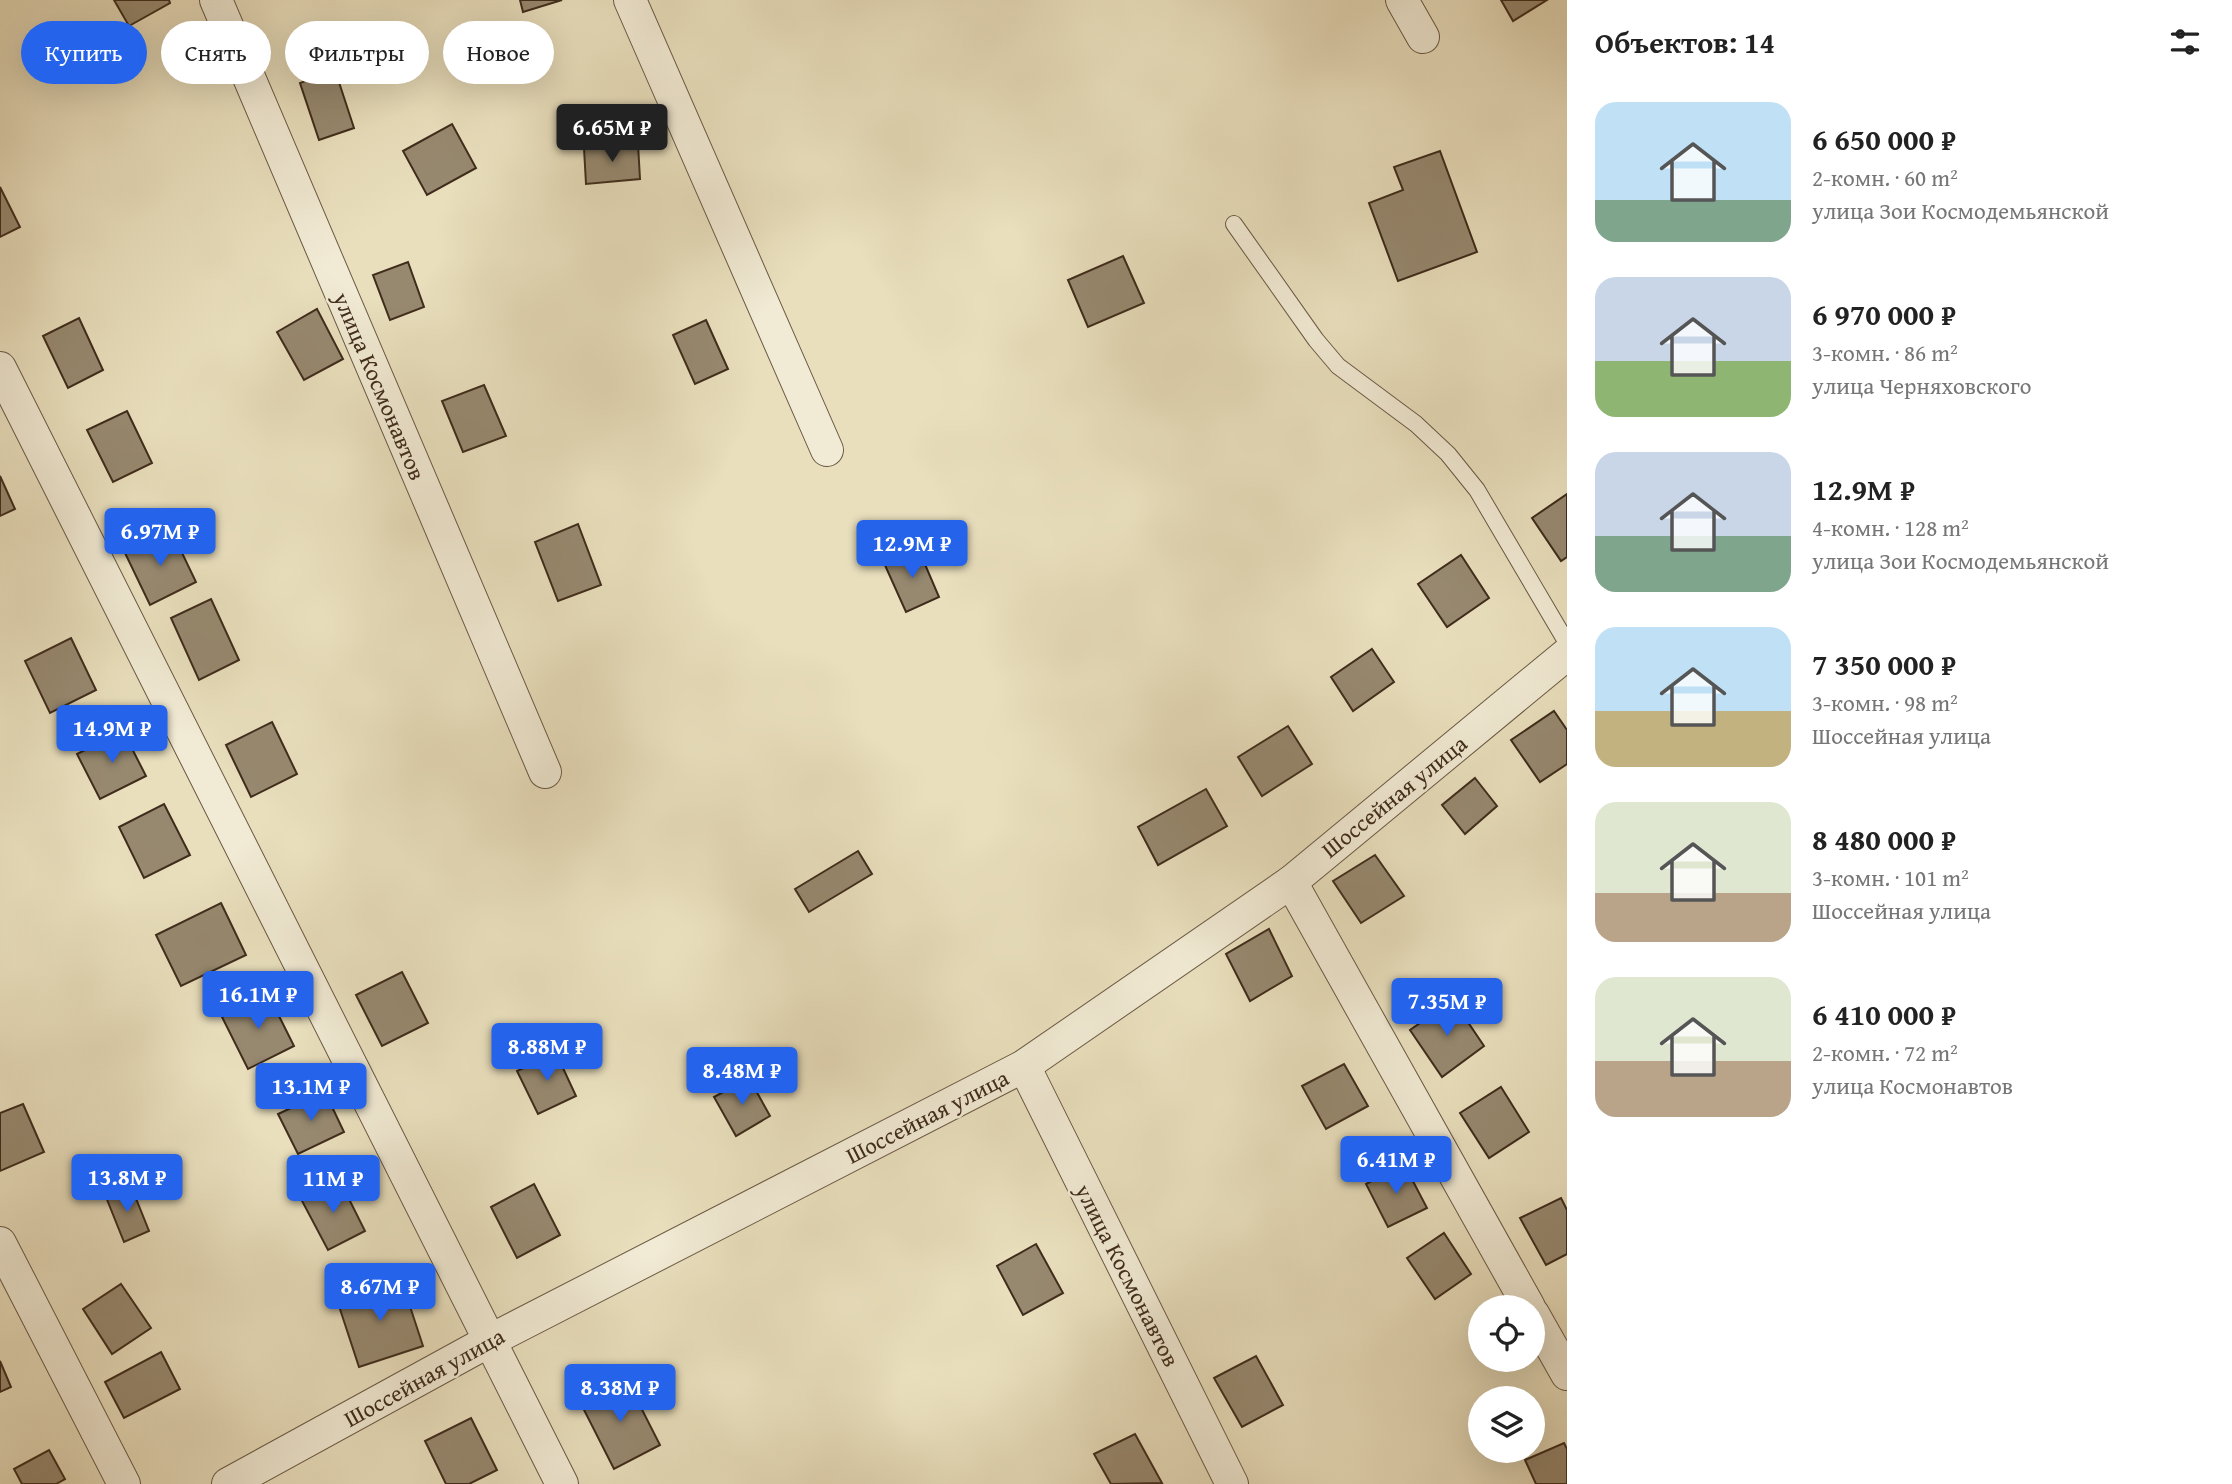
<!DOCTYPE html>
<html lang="ru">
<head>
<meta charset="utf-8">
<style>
	:root { --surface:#fff; --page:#f2f2f2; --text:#222; --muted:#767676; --accent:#2563eb }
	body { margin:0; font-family:"Gentium Book Plus",serif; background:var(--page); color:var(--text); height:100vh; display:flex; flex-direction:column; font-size:26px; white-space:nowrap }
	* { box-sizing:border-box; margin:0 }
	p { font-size:23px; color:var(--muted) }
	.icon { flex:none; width:38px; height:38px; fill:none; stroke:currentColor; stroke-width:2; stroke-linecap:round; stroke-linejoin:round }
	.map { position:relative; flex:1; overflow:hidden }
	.side { display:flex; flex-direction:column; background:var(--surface); width:665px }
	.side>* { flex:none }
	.guide { position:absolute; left:21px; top:21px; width:665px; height:63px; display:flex; gap:14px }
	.fabs { position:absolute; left:1468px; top:1295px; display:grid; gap:14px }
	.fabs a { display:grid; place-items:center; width:77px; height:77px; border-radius:50%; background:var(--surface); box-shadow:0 7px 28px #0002; font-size:35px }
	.price { position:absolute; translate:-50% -60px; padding:0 16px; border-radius:7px; background:var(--accent); color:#fff; font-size:23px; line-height:46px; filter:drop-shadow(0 2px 4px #0008) }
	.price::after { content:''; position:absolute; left:50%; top:42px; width:21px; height:16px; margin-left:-10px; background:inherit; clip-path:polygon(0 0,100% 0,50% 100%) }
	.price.current { background:#222; color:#fff }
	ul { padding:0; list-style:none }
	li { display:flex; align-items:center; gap:21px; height:175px; padding:0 28px }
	li span { display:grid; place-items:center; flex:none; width:196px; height:140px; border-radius:21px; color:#555 }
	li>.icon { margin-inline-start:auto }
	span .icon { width:84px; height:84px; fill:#fffc; stroke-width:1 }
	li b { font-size:30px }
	h2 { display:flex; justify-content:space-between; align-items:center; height:84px; padding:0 28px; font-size:30px }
	.chip { padding:0 24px; border-radius:32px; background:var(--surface); box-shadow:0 7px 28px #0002; font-size:24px; line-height:63px }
	.chip.current { background:var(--accent); color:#fff }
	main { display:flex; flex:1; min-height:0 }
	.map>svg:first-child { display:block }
	.building { fill:#978970; stroke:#3f2c1c; stroke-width:2 }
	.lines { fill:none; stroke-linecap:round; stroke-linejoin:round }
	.service-casing { stroke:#6a5944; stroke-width:18 }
	.minor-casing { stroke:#6a5944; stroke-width:34 }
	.service { stroke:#f1ead4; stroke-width:16 }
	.minor { stroke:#f1ead4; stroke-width:32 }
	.labels { text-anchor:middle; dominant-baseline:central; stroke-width:5; stroke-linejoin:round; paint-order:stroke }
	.street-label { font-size:23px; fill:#3f2c1c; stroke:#f1ead4 }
</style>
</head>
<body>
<main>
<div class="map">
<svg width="1567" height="1484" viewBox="0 0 1567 1484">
	<rect width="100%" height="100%" fill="#e9dfbd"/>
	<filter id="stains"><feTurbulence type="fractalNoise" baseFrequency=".00286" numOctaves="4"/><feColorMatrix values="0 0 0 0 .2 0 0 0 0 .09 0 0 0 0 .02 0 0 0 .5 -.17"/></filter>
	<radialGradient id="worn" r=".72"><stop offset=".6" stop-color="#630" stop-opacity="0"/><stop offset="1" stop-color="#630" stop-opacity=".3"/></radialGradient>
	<g class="building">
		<path d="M 114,0 L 169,0 L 170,3 L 129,26 Z"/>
		<path d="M 520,0 L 562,0 L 523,12 Z"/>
		<path d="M 1501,0 L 1547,0 L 1513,21 Z"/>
		<path d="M 335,70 L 354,128 L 319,140 L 300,83 Z"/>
		<path d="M 452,124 L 476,168 L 427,195 L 403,151 Z"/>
		<path d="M 638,144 L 640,179 L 586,184 L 584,148 Z"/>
		<path d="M 1440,151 L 1477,252 L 1398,281 L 1369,203 L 1403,190 L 1394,167 Z"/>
		<path d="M 0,187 L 20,227 L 0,237 Z"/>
		<path d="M 1123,256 L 1144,303 L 1088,327 L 1068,280 Z"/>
		<path d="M 408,262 L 424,307 L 390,320 L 373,275 Z"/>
		<path d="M 317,309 L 343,359 L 304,380 L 277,332 Z"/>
		<path d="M 79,318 L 103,370 L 68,388 L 43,336 Z"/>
		<path d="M 706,320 L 728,369 L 695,384 L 673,335 Z"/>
		<path d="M 484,385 L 506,436 L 463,452 L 442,401 Z"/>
		<path d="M 127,411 L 152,463 L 113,482 L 87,430 Z"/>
		<path d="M 0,476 L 15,509 L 0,516 Z"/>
		<path d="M 1567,494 L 1567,557 L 1561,561 L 1532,518 Z"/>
		<path d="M 578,524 L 601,585 L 558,601 L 535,542 Z"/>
		<path d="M 171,530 L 196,582 L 150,605 L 125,553 Z"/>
		<path d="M 918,548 L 939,597 L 906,612 L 884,563 Z"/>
		<path d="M 1461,555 L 1489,598 L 1447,627 L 1418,584 Z"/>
		<path d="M 211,599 L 239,660 L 199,680 L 171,618 Z"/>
		<path d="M 71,638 L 96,690 L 50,713 L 25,661 Z"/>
		<path d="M 1372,649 L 1394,682 L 1353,711 L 1331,677 Z"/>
		<path d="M 1554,711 L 1567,730 L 1567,764 L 1540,782 L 1511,740 Z"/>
		<path d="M 272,722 L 297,774 L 251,797 L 226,745 Z"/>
		<path d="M 1288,726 L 1312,764 L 1262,796 L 1238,757 Z"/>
		<path d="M 123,731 L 146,776 L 100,799 L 77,754 Z"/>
		<path d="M 1475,778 L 1497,806 L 1465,834 L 1442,805 Z"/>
		<path d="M 1206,789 L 1227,826 L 1158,865 L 1138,827 Z"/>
		<path d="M 164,804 L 190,855 L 144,878 L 119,827 Z"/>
		<path d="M 858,851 L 872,874 L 809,912 L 795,889 Z"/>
		<path d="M 1375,855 L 1404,896 L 1361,923 L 1333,881 Z"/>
		<path d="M 221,903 L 246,955 L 181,986 L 156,935 Z"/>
		<path d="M 1269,929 L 1292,976 L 1250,1001 L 1226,954 Z"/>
		<path d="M 402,972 L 428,1023 L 382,1046 L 356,995 Z"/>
		<path d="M 268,994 L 294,1046 L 248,1069 L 222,1017 Z"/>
		<path d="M 1453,1000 L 1484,1046 L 1442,1077 L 1410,1030 Z"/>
		<path d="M 556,1053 L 576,1096 L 538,1114 L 517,1071 Z"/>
		<path d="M 1344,1064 L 1368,1106 L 1326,1129 L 1302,1086 Z"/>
		<path d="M 749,1078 L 770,1116 L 736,1136 L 714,1097 Z"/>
		<path d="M 1501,1087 L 1529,1132 L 1489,1158 L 1460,1113 Z"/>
		<path d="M 325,1092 L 344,1132 L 298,1154 L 278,1114 Z"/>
		<path d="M 23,1104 L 44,1152 L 0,1171 L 0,1113 Z"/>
		<path d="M 1404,1164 L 1427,1208 L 1388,1227 L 1366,1184 Z"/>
		<path d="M 339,1179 L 365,1231 L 328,1250 L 301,1199 Z"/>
		<path d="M 534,1184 L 560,1235 L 517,1258 L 491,1207 Z"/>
		<path d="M 131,1186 L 149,1231 L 124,1242 L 106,1197 Z"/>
		<path d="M 1561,1198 L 1567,1210 L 1567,1254 L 1546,1265 L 1520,1218 Z"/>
		<path d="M 1444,1233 L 1471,1274 L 1435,1299 L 1407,1258 Z"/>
		<path d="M 1036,1244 L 1063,1293 L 1023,1315 L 997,1266 Z"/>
		<path d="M 401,1279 L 423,1346 L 359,1367 L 337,1300 Z"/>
		<path d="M 121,1284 L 151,1328 L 112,1354 L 83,1309 Z"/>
		<path d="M 161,1352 L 180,1389 L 124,1418 L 105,1382 Z"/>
		<path d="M 1256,1356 L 1283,1405 L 1242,1427 L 1214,1378 Z"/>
		<path d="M 0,1361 L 11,1387 L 0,1392 Z"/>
		<path d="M 627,1380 L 660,1445 L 614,1469 L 581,1404 Z"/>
		<path d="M 471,1418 L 497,1470 L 469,1484 L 446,1484 L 425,1441 Z"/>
		<path d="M 1135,1434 L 1162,1483 L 1111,1484 L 1094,1454 Z"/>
		<path d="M 1564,1443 L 1567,1449 L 1567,1484 L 1536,1484 L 1525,1460 Z"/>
		<path d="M 49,1450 L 65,1479 L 56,1484 L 22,1484 L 14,1469 Z"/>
	</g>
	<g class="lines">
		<defs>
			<path id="service" d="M 1234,224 L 1316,340 L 1338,366 L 1416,424 L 1448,454 L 1477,490 L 1567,643"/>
			<g id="minor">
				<path d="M 216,0 L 545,772"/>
				<path d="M 630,0 L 827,450"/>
				<path d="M 1402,0 L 1423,37"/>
				<path d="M 0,368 L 562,1484"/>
				<path d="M 1291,882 L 1529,1307"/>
				<path d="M 1024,1066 L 1232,1484"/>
				<path d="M 0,1243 L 124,1484"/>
				<path d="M 1533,1314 L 1567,1374"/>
				<path d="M 228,1484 L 489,1341 L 1024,1066 L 1291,882 L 1567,654"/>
			</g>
		</defs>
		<use href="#service" class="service-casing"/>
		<use href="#minor" class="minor-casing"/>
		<use href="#service" class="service"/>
		<use href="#minor" class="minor"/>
	</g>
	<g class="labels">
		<g class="street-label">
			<text transform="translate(380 386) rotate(67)">улица Космонавтов</text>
			<text transform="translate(1394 796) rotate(-39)">Шоссейная улица</text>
			<text transform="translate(927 1116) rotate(-27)">Шоссейная улица</text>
			<text transform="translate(1128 1275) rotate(63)">улица Космонавтов</text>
			<text transform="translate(424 1377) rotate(-29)">Шоссейная улица</text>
		</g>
	</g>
	<rect width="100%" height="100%" filter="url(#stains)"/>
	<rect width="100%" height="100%" fill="url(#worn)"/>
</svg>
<div class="fabs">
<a><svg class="icon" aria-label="locate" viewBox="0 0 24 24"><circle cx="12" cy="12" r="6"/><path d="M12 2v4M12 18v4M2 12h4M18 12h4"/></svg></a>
<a><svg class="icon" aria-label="layers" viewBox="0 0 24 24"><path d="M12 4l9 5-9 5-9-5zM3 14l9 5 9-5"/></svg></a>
</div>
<b class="price current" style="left:612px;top:164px">6.65M ₽</b>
<b class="price" style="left:160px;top:568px">6.97M ₽</b>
<b class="price" style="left:912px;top:580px">12.9M ₽</b>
<b class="price" style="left:112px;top:765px">14.9M ₽</b>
<b class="price" style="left:258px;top:1031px">16.1M ₽</b>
<b class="price" style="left:1447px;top:1038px">7.35M ₽</b>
<b class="price" style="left:547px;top:1083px">8.88M ₽</b>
<b class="price" style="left:742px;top:1107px">8.48M ₽</b>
<b class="price" style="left:311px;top:1123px">13.1M ₽</b>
<b class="price" style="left:1396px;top:1196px">6.41M ₽</b>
<b class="price" style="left:127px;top:1214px">13.8M ₽</b>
<b class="price" style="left:333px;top:1215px">11M ₽</b>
<b class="price" style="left:380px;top:1323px">8.67M ₽</b>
<b class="price" style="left:620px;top:1424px">8.38M ₽</b>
<div class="guide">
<a class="chip current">Купить</a>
<a class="chip">Снять</a>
<a class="chip">Фильтры</a>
<a class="chip">Новое</a>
</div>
</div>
<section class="side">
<h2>Объектов: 14<svg class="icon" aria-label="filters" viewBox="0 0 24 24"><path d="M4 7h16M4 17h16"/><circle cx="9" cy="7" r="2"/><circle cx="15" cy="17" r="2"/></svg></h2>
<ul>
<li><span style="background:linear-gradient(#bfe0f5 70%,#7fa58c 0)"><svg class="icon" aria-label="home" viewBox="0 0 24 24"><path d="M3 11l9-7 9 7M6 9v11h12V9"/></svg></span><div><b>6 650 000 ₽</b><p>2-комн. · 60 m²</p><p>улица Зои Космодемьянской</p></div></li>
<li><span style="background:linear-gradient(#c9d6e8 60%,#8fb573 0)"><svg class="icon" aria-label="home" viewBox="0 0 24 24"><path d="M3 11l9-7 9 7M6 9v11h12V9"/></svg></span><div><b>6 970 000 ₽</b><p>3-комн. · 86 m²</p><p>улица Черняховского</p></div></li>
<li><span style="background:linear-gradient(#c9d6e8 60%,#7fa58c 0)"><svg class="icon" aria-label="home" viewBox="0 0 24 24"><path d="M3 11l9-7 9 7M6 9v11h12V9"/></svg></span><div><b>12.9M ₽</b><p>4-комн. · 128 m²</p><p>улица Зои Космодемьянской</p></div></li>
<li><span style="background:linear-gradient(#bfe0f5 60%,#c2b280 0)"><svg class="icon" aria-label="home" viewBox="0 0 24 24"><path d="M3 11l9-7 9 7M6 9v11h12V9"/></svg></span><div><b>7 350 000 ₽</b><p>3-комн. · 98 m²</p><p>Шоссейная улица</p></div></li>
<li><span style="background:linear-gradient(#dfe7d0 65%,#b9a48a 0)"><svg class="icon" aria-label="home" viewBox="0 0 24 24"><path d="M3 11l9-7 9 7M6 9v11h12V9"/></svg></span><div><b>8 480 000 ₽</b><p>3-комн. · 101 m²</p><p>Шоссейная улица</p></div></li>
<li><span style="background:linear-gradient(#dfe7d0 60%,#b9a48a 0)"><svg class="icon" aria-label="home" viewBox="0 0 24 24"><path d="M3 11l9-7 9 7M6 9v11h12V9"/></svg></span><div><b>6 410 000 ₽</b><p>2-комн. · 72 m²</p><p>улица Космонавтов</p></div></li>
</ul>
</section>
</main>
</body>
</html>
